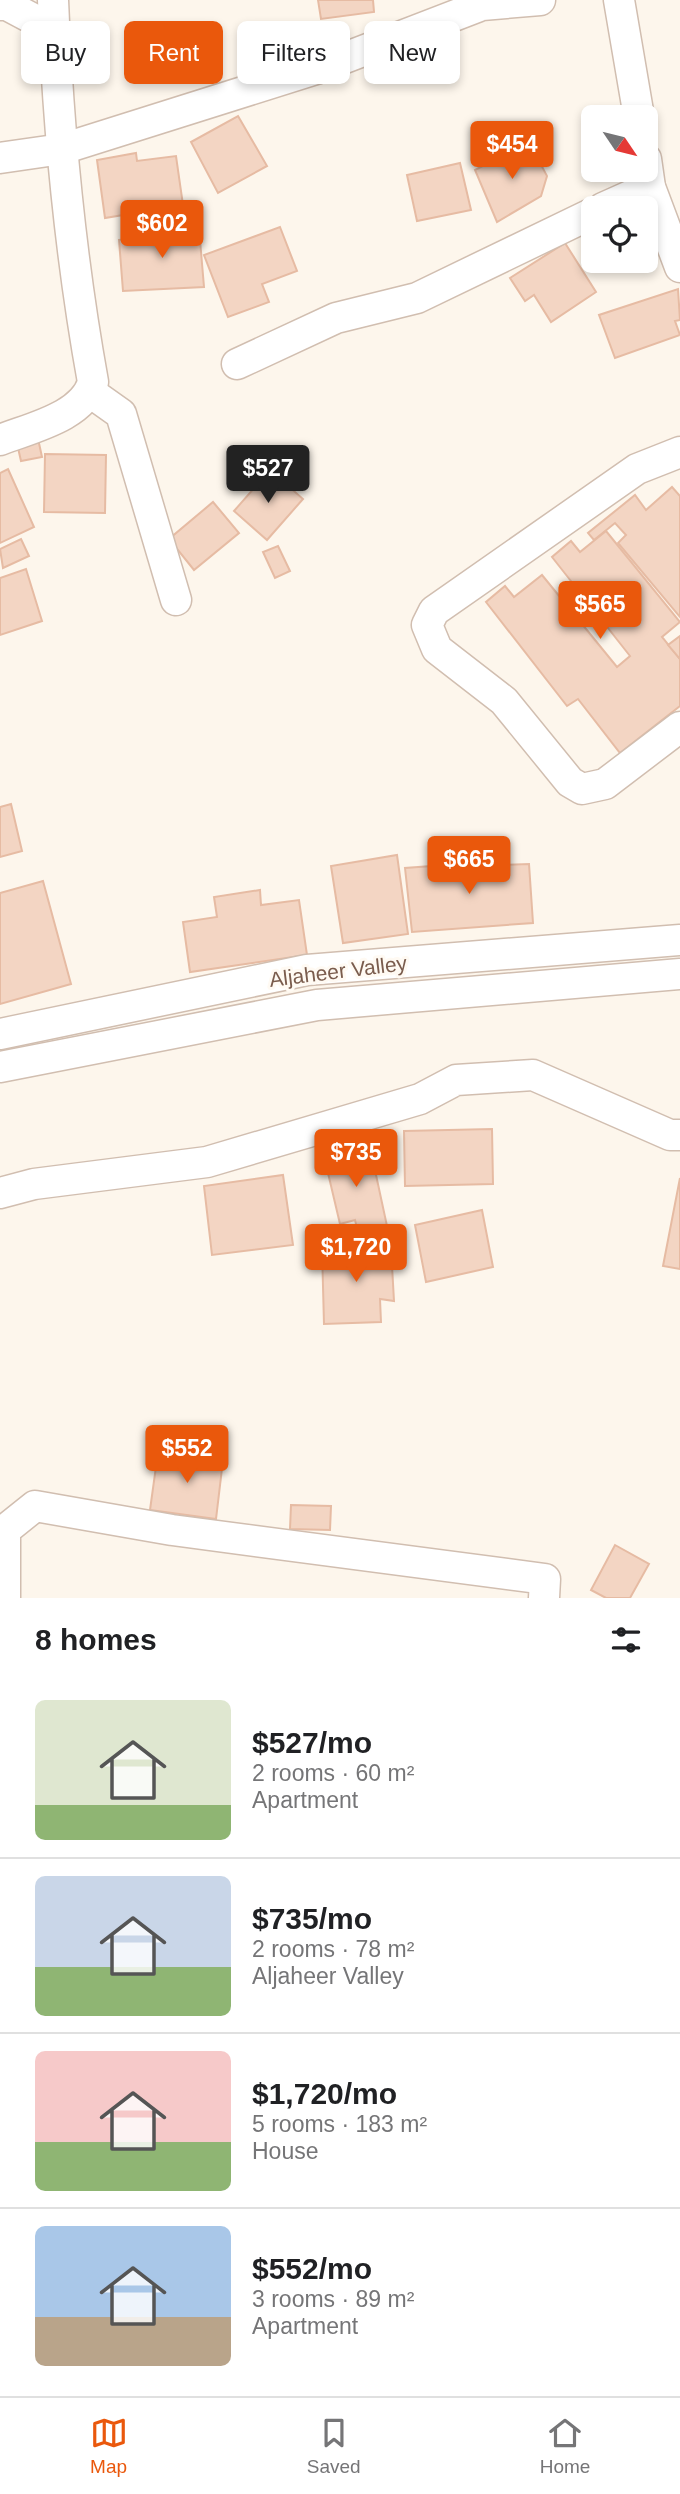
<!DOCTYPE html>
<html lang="en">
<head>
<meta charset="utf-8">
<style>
	:root { --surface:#fff; --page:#f2f2f2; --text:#202124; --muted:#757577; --line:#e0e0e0; --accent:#ea580c }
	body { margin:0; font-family:Arial,sans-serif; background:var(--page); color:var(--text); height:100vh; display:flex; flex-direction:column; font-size:26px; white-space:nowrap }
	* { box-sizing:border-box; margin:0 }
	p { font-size:23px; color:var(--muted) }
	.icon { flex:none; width:38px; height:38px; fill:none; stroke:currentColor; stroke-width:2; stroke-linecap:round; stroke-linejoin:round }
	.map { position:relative; height:1598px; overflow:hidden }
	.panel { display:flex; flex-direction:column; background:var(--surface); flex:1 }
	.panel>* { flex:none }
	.guide { position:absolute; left:21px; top:21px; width:639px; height:63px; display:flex; gap:14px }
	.needle { width:46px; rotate:125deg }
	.tools { position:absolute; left:581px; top:105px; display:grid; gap:14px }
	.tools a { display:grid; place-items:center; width:77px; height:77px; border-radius:10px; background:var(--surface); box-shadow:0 4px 10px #0003; font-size:35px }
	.price { position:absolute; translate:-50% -60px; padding:0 16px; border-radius:7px; background:var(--accent); color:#fff; font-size:23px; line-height:46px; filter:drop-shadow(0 2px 4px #0008) }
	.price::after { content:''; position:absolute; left:50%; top:42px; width:21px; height:16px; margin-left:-10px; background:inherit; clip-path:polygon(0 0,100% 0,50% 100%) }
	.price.active { background:#222; color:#fff }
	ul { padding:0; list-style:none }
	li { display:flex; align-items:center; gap:21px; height:175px; padding:0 35px }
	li+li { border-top:2px solid var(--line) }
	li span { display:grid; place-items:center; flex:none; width:196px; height:140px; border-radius:10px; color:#555 }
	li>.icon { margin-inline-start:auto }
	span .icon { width:84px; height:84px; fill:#fffc; stroke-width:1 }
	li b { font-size:30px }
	h2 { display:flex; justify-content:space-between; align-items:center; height:84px; padding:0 35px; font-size:30px }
	.pill { padding:0 24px; border-radius:10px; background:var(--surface); box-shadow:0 4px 10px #0003; font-size:24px; line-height:63px }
	.pill.active { background:var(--accent); color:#fff }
	.tab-bar { display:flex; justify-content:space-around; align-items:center; height:98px; border-top:2px solid var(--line); background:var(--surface); font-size:19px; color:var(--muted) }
	.tab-bar a { display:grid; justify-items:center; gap:4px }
	.tab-bar .active { color:var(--accent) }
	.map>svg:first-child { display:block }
	.building { fill:#f3d5c3; stroke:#e6bba3; stroke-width:2 }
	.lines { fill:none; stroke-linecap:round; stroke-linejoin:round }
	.minor-casing { stroke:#d1beb0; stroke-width:33 }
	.minor { stroke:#fff; stroke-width:30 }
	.labels { text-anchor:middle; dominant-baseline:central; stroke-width:6; stroke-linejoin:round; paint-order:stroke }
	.street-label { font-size:21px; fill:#7a5c4d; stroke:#fffaf3 }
</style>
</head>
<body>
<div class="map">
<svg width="680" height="1598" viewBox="0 0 680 1598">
	<rect width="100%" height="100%" fill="#fdf6ec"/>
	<g class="building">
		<path d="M 318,0 L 373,0 L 374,12 L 321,19 Z"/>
		<path d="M 238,116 L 267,166 L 218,193 L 191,142 Z"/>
		<path d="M 529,142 L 547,176 L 541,196 L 497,222 L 475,170 Z"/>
		<path d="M 136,153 L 137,161 L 176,156 L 183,205 L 105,218 L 97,160 Z"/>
		<path d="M 460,163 L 471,210 L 417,221 L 407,175 Z"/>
		<path d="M 186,222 L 188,241 L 200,240 L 204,287 L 123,291 L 119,240 L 148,238 L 147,225 Z"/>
		<path d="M 280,227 L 297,271 L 262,284 L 269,302 L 228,317 L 204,255 Z"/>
		<path d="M 565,243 L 596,292 L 551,322 L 534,295 L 525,301 L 510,278 Z"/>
		<path d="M 678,289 L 680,320 L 675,321 L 680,335 L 615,358 L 599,315 Z"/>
		<path d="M 37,434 L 42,457 L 21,461 L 16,439 Z"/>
		<path d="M 45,454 L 106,455 L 105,513 L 44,512 Z"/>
		<path d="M 8,469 L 34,527 L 0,543 L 0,473 Z"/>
		<path d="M 270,470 L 303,499 L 267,540 L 234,511 Z"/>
		<path d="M 672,487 L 680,496 L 680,617 L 618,543 L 626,535 L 615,523 L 594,540 L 588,533 L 635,495 L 646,510 Z"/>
		<path d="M 213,502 L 239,533 L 194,570 L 169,539 Z"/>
		<path d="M 606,531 L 680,622 L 662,637 L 680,659 L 680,706 L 620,753 L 578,699 L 567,706 L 486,602 L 505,586 L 514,597 L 542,575 L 617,667 L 630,656 L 552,557 L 571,541 L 580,552 Z"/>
		<path d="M 21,539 L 29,556 L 3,568 L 0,549 Z"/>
		<path d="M 278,546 L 290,571 L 275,578 L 263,552 Z"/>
		<path d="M 26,569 L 42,621 L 0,635 L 0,578 Z"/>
		<path d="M 680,636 L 680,659 L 668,645 Z"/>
		<path d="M 11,804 L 22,851 L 0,857 L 0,807 Z"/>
		<path d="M 397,855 L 408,934 L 343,943 L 331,866 Z"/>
		<path d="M 501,861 L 503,865 L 529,864 L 533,923 L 412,932 L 405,868 Z"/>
		<path d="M 43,881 L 71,984 L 0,1004 L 0,893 Z"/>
		<path d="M 260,890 L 261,905 L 299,900 L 307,955 L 190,972 L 183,922 L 217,917 L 214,897 Z"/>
		<path d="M 492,1129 L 493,1184 L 405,1186 L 404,1131 Z"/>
		<path d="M 370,1147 L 387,1226 L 358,1232 L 355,1220 L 340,1224 L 324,1156 Z"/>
		<path d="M 283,1175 L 293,1245 L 212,1255 L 204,1186 Z"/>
		<path d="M 680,1178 L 680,1269 L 663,1266 Z"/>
		<path d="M 482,1210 L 493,1267 L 426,1282 L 415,1225 Z"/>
		<path d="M 391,1248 L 394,1301 L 380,1299 L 381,1322 L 324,1324 L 322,1249 Z"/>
		<path d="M 158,1452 L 223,1460 L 216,1519 L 150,1510 Z"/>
		<path d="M 291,1505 L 331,1506 L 330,1530 L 290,1529 Z"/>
		<path d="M 615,1545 L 649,1564 L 630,1598 L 606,1598 L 591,1590 Z"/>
	</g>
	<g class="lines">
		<defs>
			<g id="minor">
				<path d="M 619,0 L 639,117"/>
				<path d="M 0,5 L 7,5 L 54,30"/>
				<path d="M 0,158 L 62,149 L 316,69 L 482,5 L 540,0"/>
				<path d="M 646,159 L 650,187 L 680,267"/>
				<path d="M 603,208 L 650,187"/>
				<path d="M 237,364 L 336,318 L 417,298 L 593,213"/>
				<path d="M 90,392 L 121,414 L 176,600"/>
				<path d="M 0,440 C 30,428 83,417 93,382 C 70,255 58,128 53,0"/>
				<path d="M 680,452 L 637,469 L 434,611 L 427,625 L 437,649 L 504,701 L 570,782 L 582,789 L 605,784 L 680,727"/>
				<path d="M 0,1034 L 307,970 L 680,940"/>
				<path d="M 0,1067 L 317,1005 L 680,974"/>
				<path d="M 0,1193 L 34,1184 L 207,1162 L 420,1099 L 456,1080 L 533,1075 L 670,1135 L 680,1135"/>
				<path d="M 5,1598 L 5,1530 L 35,1506 L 172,1530 L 545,1579 L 544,1598"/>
			</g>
		</defs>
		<use href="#minor" class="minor-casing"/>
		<use href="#minor" class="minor"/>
	</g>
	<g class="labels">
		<g class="street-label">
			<text transform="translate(338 971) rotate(-7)">Aljaheer Valley</text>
		</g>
	</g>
</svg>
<div class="tools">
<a><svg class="needle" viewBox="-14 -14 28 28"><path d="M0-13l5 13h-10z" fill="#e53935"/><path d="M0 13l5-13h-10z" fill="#757577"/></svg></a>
<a><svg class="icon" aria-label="locate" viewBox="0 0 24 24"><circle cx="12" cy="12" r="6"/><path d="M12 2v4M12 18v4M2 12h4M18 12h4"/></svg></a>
</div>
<b class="price" style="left:512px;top:181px">$454</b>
<b class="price" style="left:162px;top:260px">$602</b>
<b class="price active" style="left:268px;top:505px">$527</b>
<b class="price" style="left:600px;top:641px">$565</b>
<b class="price" style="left:469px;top:896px">$665</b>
<b class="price" style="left:356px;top:1189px">$735</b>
<b class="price" style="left:356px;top:1284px">$1,720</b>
<b class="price" style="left:187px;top:1485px">$552</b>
<div class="guide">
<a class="pill">Buy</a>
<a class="pill active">Rent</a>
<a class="pill">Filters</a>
<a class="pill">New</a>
</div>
</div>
<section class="panel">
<h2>8 homes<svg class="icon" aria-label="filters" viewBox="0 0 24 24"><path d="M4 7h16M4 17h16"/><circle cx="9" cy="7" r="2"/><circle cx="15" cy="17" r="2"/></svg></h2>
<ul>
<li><span style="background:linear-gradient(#dfe7d0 75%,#8fb573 0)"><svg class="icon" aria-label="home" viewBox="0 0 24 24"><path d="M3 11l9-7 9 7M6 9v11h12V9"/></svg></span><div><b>$527/mo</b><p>2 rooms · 60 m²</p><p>Apartment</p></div></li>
<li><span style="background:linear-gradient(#c9d6e8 65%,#8fb573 0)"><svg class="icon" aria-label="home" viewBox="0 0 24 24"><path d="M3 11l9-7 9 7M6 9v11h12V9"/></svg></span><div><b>$735/mo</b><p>2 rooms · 78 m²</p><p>Aljaheer Valley</p></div></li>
<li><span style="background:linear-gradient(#f6c9c9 65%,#8fb573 0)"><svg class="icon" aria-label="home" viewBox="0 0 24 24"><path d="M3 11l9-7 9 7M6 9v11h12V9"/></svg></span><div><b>$1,720/mo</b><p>5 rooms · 183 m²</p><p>House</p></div></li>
<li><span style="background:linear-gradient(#a9c7e8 65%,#b9a48a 0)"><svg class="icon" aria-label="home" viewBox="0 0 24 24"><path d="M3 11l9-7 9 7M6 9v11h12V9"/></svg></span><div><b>$552/mo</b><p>3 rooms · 89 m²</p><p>Apartment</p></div></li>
</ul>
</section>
<nav class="tab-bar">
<a class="active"><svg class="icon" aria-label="map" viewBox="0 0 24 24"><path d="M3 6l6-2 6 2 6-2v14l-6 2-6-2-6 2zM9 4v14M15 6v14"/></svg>Map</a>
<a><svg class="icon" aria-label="saved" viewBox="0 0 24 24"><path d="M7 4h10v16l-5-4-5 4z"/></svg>Saved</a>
<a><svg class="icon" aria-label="home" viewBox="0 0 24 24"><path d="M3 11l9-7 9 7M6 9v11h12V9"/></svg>Home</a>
</nav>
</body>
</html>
